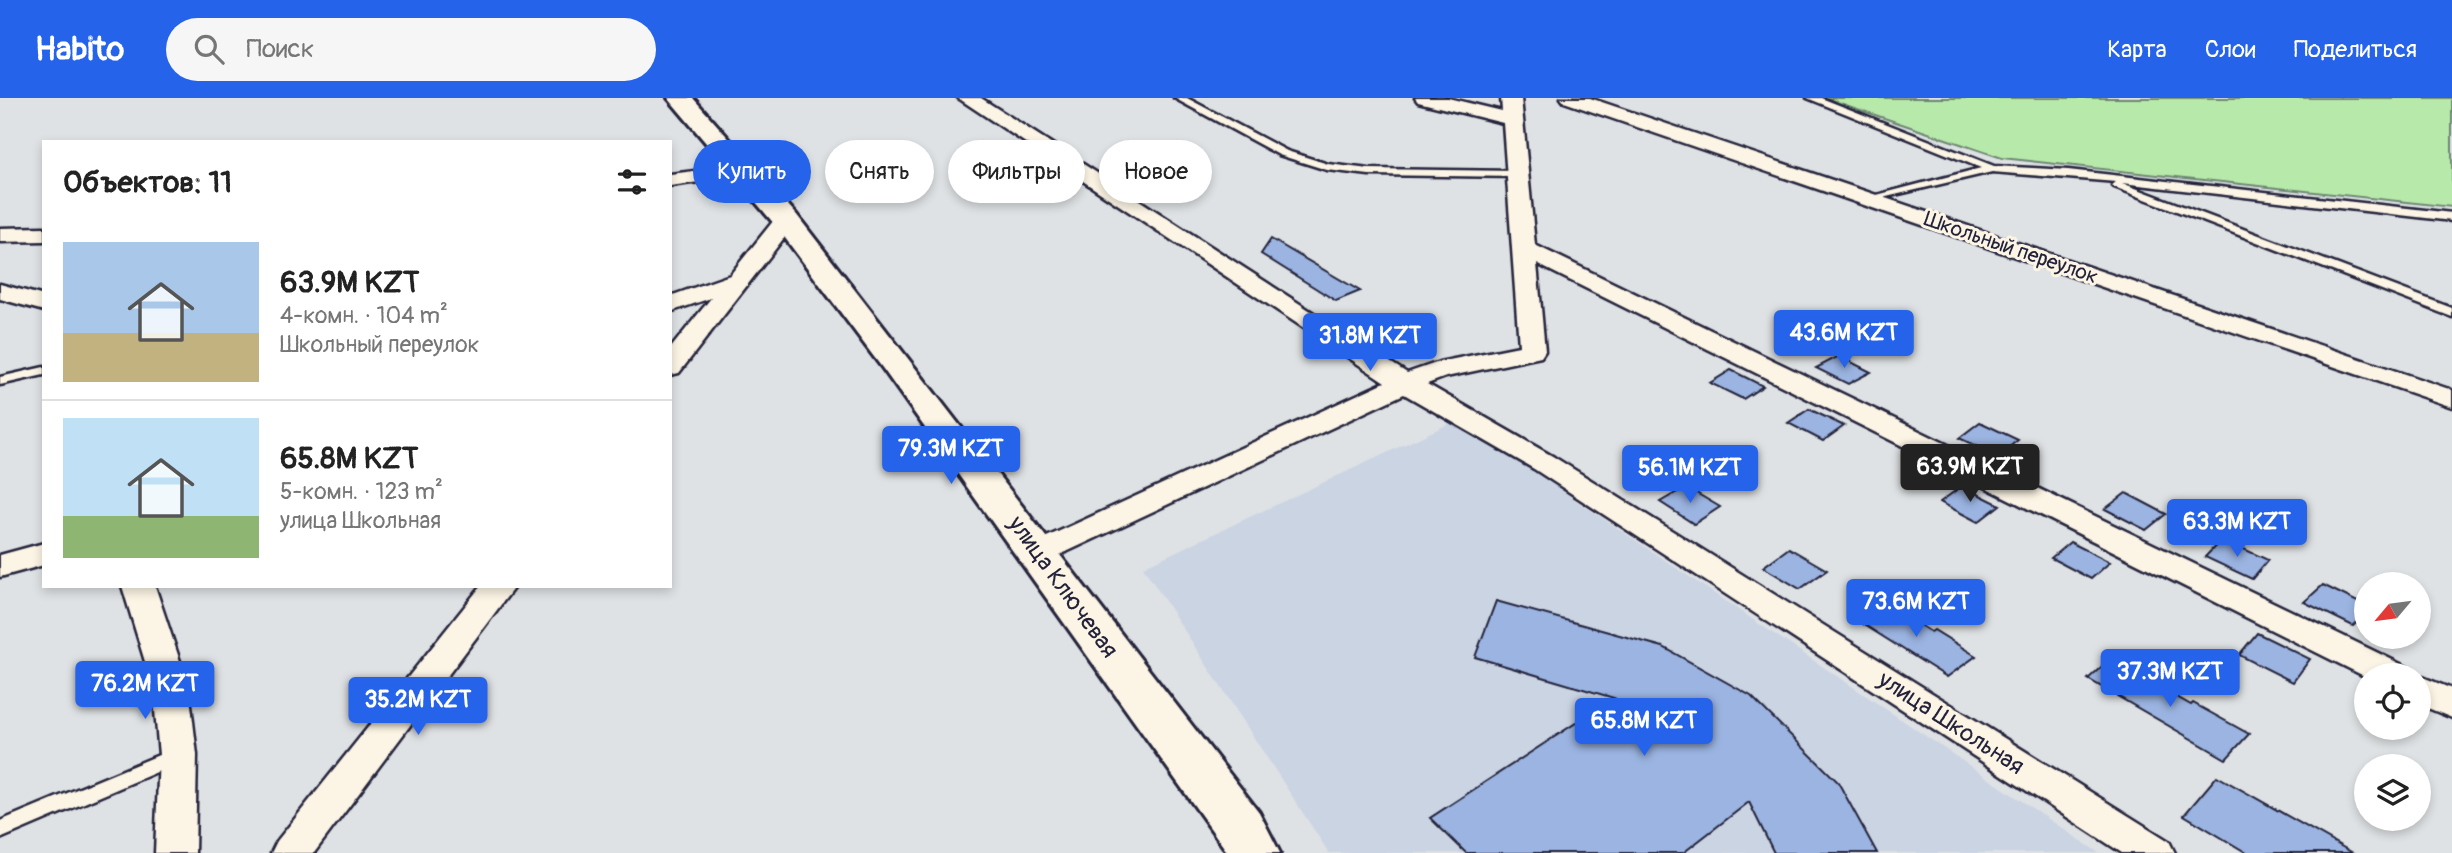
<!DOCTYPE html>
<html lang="ru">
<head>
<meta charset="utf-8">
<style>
	:root { --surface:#fff; --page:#f6f6f6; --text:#222; --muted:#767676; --line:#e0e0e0; --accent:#2563eb }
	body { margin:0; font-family:Pangolin,sans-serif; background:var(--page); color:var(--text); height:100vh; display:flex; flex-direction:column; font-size:26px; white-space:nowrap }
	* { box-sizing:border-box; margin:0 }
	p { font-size:23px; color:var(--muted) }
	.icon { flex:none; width:38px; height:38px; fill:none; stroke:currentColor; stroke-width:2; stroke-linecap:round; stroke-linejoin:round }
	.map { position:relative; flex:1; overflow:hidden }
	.sheet { position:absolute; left:42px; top:42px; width:630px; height:448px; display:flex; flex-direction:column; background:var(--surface); border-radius:0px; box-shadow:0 4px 10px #0003 }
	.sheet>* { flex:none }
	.top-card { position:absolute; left:693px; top:42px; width:665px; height:63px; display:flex; gap:14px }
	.needle { width:46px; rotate:241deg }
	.buttons { position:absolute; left:2354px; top:474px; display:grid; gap:14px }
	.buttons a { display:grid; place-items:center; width:77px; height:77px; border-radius:50%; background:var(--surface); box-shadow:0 4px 10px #0003; font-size:35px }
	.price { position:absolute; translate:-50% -60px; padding:0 16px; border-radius:7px; background:var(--accent); color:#fff; font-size:23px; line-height:46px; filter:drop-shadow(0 2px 4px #0008) }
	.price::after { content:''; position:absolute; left:50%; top:42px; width:21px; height:16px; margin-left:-10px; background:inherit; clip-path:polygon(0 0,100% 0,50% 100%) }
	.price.selected { background:#222; color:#fff }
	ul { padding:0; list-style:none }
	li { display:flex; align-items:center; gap:21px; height:175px; padding:0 21px }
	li+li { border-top:2px solid var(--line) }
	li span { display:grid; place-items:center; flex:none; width:196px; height:140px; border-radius:0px; color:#555 }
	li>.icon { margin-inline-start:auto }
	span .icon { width:84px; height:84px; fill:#fffc; stroke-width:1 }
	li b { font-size:30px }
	h2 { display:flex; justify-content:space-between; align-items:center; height:84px; padding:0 21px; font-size:30px }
	.tag { padding:0 24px; border-radius:32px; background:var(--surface); box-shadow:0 4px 10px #0003; font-size:24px; line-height:63px }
	.tag.selected { background:var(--accent); color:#fff }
	header { display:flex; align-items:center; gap:42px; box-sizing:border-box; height:98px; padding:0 35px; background:var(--accent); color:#fff }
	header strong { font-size:33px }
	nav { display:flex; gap:38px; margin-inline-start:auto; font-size:24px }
	.search { width:490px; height:63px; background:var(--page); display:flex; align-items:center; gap:18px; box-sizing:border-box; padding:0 24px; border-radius:38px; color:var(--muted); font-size:26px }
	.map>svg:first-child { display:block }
	.built { fill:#cbd4e3 }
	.green { fill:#b7eaaa; stroke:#6c8672; stroke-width:2 }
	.building { fill:#9bb4e1; stroke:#22223b; stroke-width:2 }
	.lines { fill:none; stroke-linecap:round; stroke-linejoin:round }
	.service-casing { stroke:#22223b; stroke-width:5 }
	.minor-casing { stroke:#22223b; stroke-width:5 }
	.tertiary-casing { stroke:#22223b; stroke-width:6 }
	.service { fill:#fcf5e5; fill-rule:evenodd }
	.minor { fill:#fcf5e5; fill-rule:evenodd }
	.tertiary { fill:#fcf5e5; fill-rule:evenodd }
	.labels { text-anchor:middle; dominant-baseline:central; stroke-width:6; stroke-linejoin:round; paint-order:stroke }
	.far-street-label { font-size:21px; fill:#22223b; stroke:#fcf5e5 }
	.street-label { font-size:24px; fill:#22223b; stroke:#fcf5e5 }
</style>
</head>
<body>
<header>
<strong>Habito</strong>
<div class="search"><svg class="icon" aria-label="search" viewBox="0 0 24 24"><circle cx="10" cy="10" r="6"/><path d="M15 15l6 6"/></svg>Поиск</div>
<nav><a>Карта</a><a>Слои</a><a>Поделиться</a></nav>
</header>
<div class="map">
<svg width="2452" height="755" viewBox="0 0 2452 755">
	<rect width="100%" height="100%" fill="#dfe2e4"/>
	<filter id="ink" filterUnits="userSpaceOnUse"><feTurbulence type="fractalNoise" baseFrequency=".0143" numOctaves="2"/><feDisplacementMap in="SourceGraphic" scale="14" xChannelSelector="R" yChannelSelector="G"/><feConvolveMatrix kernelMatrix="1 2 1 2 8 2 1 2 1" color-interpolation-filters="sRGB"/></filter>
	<g filter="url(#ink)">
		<path class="built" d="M 1457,322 L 2099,755 L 1329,755 L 1143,469 Z"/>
		<path class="green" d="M 1825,0 L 2452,0 L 2452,109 L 2002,60 Z"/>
		<g class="building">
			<path d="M 1271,141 L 1360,193 L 1336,203 L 1261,156 Z"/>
			<path d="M 1839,258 L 1871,274 L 1848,286 L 1816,270 Z"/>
			<path d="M 1731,272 L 1763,288 L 1743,301 L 1710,285 Z"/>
			<path d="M 1809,311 L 1844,328 L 1823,343 L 1788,325 Z"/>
			<path d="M 1980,324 L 2018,342 L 1998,358 L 1959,340 Z"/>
			<path d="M 1962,388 L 2000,407 L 1978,424 L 1940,404 Z"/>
			<path d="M 1686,389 L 1720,409 L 1694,426 L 1660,404 Z"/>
			<path d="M 2126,395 L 2166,416 L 2146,432 L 2105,411 Z"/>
			<path d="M 2222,441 L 2268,462 L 2252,481 L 2205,459 Z"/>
			<path d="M 2070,444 L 2110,464 L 2091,481 L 2051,460 Z"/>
			<path d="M 1789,450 L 1827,472 L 1800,491 L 1763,469 Z"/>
			<path d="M 2323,487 L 2366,508 L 2366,516 L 2353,528 L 2304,504 Z"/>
			<path d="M 1496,503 L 1663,549 L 1751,598 L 1838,684 L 1877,755 L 1774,755 L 1749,704 L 1683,755 L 1466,755 L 1430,720 L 1614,600 L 1475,559 Z"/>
			<path d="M 1881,503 L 1931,534 L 1934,532 L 1976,558 L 1947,579 L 1855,521 Z"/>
			<path d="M 2257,535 L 2310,561 L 2293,584 L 2239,557 Z"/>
			<path d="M 2110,561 L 2191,607 L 2193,605 L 2249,636 L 2226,661 L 2088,581 Z"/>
			<path d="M 2217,678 L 2353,755 L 2247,755 L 2184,717 Z"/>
		</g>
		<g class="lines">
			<defs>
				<g id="service">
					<path d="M 1174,0 L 1187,0 L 1287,53 L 1328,66 L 1369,71 L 1519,73 L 1525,76 L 1519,79 L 1369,77 L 1327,72 L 1279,57 Z"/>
					<path d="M 1807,0 L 1821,0 L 1994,68 L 2068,72 L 2452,115 L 2452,123 L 2122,85 L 2452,210 L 2452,219 L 2114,89 L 2112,87 L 2116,84 L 1992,74 L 1865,104 L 1865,100 L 1981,70 Z"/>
					<path d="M 44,269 L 44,277 L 0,287 L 0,279 Z"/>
					<path d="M 178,649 L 185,652 L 188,657 L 185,662 L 0,741 L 0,723 Z"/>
				</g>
				<g id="minor">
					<path d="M 958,0 L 981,0 L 1407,275 L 1439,264 L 1519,248 L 1503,25 L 1418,4 L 1415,0 L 1448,0 L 1502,13 L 1501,0 L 1521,0 L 1535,147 L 2407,569 L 2411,578 L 2366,579 L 1537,166 L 1545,253 L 1541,259 L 1446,279 L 1427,286 L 1554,359 L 2169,743 L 2175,755 L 2122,755 L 1534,371 L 1404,296 L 1049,462 L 1038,466 L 1027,462 L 1022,455 L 1027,448 L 1385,284 Z"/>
					<path d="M 1561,0 L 1590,0 L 2452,292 L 2452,309 L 1564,4 Z"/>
					<path d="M 744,67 L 751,69 L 755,73 L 751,77 L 670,88 L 670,76 Z"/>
					<path d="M 786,115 L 794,117 L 797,122 L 794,127 L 679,275 L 670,277 L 670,251 L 711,200 L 670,214 L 670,198 L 730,177 L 778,117 Z"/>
					<path d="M 44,129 L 44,143 L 0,144 L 0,130 Z"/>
					<path d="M 0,186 L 44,198 L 44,213 L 0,201 Z"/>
					<path d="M 44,445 L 44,467 L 0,479 L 0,457 Z"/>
					<path d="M 122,488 L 155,488 L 189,590 L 197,657 L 195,755 L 155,755 L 159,657 L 153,590 Z"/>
					<path d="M 481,488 L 515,488 L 314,755 L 271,755 L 277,743 Z"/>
					<path d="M 2418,577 L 2452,591 L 2452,620 L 2418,606 Z"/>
				</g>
				<path id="tertiary" d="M 668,0 L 693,0 L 796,116 L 1259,714 L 1280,755 L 1228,755 L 883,271 L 776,128 Z"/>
			</defs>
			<use href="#service" class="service-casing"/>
			<use href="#minor" class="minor-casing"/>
			<use href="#tertiary" class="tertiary-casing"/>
			<use href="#service" class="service"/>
			<use href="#minor" class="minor"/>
			<use href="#tertiary" class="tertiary"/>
		</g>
	</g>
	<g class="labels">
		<g class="far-street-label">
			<text transform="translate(2011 150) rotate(19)">Школьный переулок</text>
		</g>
		<g class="street-label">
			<text transform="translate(1063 489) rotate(54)">улица Ключевая</text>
			<text transform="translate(1951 625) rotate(33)">улица Школьная</text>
		</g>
	</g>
</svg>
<div class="buttons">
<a><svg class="needle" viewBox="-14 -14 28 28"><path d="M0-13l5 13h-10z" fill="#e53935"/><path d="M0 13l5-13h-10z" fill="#767676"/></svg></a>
<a><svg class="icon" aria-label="locate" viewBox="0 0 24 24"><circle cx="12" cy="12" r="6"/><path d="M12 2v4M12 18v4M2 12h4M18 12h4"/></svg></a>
<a><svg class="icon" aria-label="layers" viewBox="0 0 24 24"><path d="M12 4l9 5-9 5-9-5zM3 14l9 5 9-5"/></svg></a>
</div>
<b class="price" style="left:1844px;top:272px">43.6M KZT</b>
<b class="price" style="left:1370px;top:275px">31.8M KZT</b>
<b class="price" style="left:951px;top:388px">79.3M KZT</b>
<b class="price selected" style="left:1970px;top:406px">63.9M KZT</b>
<b class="price" style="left:1690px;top:407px">56.1M KZT</b>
<b class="price" style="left:2237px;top:461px">63.3M KZT</b>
<b class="price" style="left:1916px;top:541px">73.6M KZT</b>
<b class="price" style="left:2170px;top:611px">37.3M KZT</b>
<b class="price" style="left:145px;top:623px">76.2M KZT</b>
<b class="price" style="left:418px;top:639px">35.2M KZT</b>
<b class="price" style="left:1644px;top:660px">65.8M KZT</b>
<div class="top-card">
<a class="tag selected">Купить</a>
<a class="tag">Снять</a>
<a class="tag">Фильтры</a>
<a class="tag">Новое</a>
</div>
<section class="sheet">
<h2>Объектов: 11<svg class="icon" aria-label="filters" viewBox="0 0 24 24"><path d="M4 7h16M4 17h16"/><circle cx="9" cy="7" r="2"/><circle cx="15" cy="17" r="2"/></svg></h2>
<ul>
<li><span style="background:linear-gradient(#a9c7e8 65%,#c2b280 0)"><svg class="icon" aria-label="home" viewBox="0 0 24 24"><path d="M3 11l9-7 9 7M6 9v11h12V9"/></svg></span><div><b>63.9M KZT</b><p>4-комн. · 104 m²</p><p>Школьный переулок</p></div></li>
<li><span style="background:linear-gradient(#bfe0f5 70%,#8fb573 0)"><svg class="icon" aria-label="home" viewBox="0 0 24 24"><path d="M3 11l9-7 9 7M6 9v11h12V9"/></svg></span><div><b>65.8M KZT</b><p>5-комн. · 123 m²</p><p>улица Школьная</p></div></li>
</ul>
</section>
</div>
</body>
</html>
